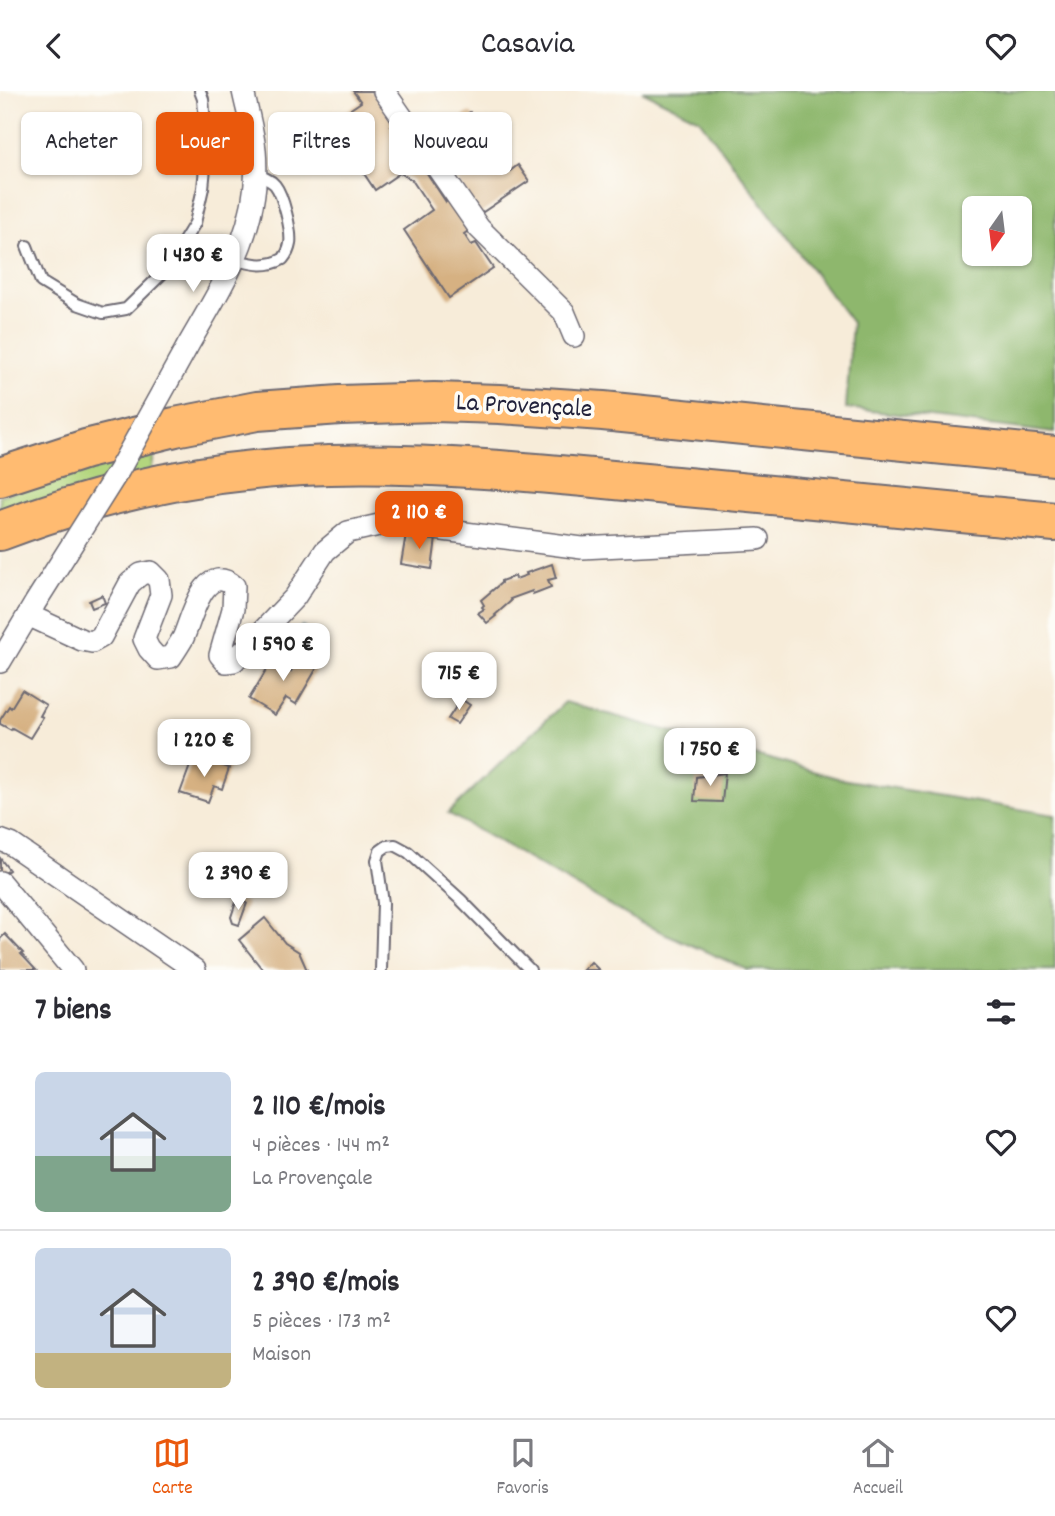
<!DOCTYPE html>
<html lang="fr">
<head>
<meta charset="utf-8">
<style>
	:root { --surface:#fff; --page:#f2f2f3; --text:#2b2b33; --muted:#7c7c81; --line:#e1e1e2; --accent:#ea580c }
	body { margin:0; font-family:Dekko,sans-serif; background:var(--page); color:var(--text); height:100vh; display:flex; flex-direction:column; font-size:26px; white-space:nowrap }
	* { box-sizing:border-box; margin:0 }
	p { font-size:23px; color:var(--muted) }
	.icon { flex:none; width:38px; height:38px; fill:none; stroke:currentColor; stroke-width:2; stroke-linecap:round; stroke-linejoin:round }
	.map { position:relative; height:879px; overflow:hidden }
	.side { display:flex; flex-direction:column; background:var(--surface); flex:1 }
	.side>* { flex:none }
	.hud { position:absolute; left:21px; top:21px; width:700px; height:63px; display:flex; gap:14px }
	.needle { width:46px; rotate:194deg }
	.tools { position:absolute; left:962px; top:105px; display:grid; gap:14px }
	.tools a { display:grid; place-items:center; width:70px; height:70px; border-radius:10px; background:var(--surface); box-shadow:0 2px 5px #0004; font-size:35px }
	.price { position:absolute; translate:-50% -60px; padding:0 16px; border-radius:14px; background:#fff; color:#222; font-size:23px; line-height:46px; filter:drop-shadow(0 2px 4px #0008) }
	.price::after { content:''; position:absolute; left:50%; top:42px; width:21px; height:16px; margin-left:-10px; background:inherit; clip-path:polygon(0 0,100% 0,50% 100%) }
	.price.current { background:var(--accent); color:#fff }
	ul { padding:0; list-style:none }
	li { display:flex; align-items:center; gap:21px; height:175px; padding:0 35px }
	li+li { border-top:2px solid var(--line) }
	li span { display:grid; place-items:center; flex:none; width:196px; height:140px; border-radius:10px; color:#555 }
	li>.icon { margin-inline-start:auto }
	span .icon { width:84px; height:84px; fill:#fffc; stroke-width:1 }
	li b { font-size:30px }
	h2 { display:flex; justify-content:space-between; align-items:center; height:84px; padding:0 35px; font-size:30px }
	.tag { padding:0 24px; border-radius:10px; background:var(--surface); box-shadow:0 2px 5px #0004; font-size:24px; line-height:63px }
	.tag.current { background:var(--accent); color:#fff }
	header { display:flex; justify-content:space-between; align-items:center; height:91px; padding:0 35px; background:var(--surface); font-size:32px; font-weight:600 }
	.dock { display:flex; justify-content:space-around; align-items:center; height:98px; border-top:2px solid var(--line); background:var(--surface); font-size:19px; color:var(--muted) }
	.dock a { display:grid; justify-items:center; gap:4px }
	.dock .current { color:var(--accent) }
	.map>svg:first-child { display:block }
	.green { fill:#b3d67e; stroke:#6a7c5c; stroke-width:2 }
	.forest { fill:#8eb76d; stroke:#586c54; stroke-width:2; fill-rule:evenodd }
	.water { fill:#55b4d3; stroke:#3c6b87; stroke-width:2 }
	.building { fill:#d6b182 }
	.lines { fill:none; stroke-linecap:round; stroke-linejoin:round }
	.lane-casing { stroke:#6d6972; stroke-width:14 }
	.street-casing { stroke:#6d6972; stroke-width:24 }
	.highway-casing { stroke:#6d6972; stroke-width:42 }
	.lane { stroke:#fff; stroke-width:10 }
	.street { stroke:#fff; stroke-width:21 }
	.highway { stroke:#ffbb71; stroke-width:38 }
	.street-bridge-casing { stroke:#6d6972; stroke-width:24; stroke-linecap:butt }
	.street-bridge { stroke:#fff; stroke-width:21 }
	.labels { text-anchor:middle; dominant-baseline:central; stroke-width:7; stroke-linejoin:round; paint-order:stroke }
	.street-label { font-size:26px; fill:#22223b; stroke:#fdfcf7 }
</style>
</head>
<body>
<header><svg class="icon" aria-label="back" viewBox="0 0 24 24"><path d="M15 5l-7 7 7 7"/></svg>Casavia<svg class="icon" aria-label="heart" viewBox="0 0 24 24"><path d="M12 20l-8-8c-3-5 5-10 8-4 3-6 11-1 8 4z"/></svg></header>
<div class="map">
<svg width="1055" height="879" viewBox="0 0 1055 879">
	<rect width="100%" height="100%" fill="#fdfcf7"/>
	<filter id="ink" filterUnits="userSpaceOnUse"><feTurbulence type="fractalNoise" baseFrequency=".0143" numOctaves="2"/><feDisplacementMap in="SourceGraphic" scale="14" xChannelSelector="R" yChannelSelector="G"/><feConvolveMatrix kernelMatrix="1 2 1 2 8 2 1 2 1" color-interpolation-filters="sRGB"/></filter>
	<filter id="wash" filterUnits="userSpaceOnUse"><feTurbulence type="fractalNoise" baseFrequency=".00686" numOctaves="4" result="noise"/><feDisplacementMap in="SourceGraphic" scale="28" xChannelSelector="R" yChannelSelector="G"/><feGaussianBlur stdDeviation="1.57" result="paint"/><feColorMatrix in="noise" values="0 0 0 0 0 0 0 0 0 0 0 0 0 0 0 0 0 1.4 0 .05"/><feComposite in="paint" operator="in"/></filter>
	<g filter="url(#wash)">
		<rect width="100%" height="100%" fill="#f7ecd9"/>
		<path class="green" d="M 155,358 L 151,382 L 0,425 L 0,405 L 69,382 Z"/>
		<g class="forest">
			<path d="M 642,0 L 1055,0 L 1055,342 L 846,317 L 852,232 L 699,28 ZM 1020,117 L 1020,163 L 975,163 L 975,117 Z"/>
			<path d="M 565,611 L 841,688 L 1055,724 L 1055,879 L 748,879 L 639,831 L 448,722 Z"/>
		</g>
		<path class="water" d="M 302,535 L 311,541 L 297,563 L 287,556 Z"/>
		<g id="blocks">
			<g class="building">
				<path d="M 353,0 L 372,0 L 394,33 L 391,35 L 400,48 L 403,46 L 446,111 L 448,109 L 468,140 L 464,143 L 471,154 L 476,152 L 493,177 L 449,207 L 404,139 L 432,119 L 412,89 L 400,82 L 375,99 L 330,32 L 361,11 Z"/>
				<path d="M 470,21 L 502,65 L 500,66 L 510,80 L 518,74 L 529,90 L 480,123 L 429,47 Z"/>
				<path d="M 406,443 L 436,447 L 432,478 L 401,473 Z"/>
				<path d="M 552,473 L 556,487 L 548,489 L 551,496 L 533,503 L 532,500 L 510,508 L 511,510 L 495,524 L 496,525 L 487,532 L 478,522 L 484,518 L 482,516 L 484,514 L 481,509 L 501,492 L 501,490 L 515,485 L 516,488 L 527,484 L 526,482 Z"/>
				<path d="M 102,504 L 105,512 L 92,517 L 89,510 Z"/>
				<path d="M 278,560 L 286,566 L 281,574 L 291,580 L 300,564 L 318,575 L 296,613 L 286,607 L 275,624 L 249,608 Z"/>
				<path d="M 22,599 L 46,614 L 40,625 L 43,626 L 30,647 L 12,637 L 11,639 L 0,633 L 0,629 L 9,615 L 11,617 Z"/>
				<path d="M 461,608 L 470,614 L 457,633 L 448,628 Z"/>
				<path d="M 194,664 L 229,677 L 222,698 L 214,695 L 208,711 L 180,702 Z"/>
				<path d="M 725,682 L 722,711 L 694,710 L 696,686 Z"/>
				<path d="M 0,767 L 9,779 L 2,784 L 0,782 Z"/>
				<path d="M 237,808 L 247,812 L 239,834 L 233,832 L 231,826 Z"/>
				<path d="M 265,827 L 285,852 L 299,861 L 307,879 L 263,879 L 239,849 Z"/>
				<path d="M 5,843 L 23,862 L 21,863 L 36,879 L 0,879 L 0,848 Z"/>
				<path d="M 591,871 L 599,879 L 583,879 Z"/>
			</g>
		</g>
	</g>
	<g filter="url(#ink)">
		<use href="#blocks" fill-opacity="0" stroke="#6d6972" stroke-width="2"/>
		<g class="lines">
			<defs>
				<g id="lane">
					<path d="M 27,155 L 41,191 L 77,213 L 103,222 L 126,218 L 166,179 L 195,132 L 203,97 L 207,57 L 203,8 L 200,0"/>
					<path d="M 236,169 C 253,173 266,177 283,168 C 287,163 289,159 290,153 C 292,140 283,104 275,94 C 270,88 262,86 255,84"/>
					<path d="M 381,879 L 383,812 L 377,769 L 380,760 L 387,755 L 395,754 L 408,761 L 461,809 L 530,879"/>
				</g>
				<g id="street">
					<path d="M 384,0 L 479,137 L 564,221 L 574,245"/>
					<path d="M 187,256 C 223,193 262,135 255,59 C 253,39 247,19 243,0"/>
					<path d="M 28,524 L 82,549 L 92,551 L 101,546 L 130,492 L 141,483 L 151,481 L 159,489 L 161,504 L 144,548 L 149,558 L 158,568 L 171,566 C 175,560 179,554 183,547 C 192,528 203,470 234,495 L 233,518 L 220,564 L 226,571 L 234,570 L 295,506 L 325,460 L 348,441 L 388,432 L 582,457 L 758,448"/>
					<path d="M 0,571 L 34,514"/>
					<path d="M 0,749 L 11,753 L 195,879"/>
					<path d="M 0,791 L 73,879"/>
				</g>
				<g id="highway">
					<path d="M 0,386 L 86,358 L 175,336 L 257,320 L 340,314 L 434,311 L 500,313 L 603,320 L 1055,365"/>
					<path d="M 0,440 C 105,400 217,377 329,374 C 445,371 561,384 676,395 C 803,407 929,419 1055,431"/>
				</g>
			</defs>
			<use href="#lane" class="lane-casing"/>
			<use href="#street" class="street-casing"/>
			<use href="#highway" class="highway-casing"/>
			<use href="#lane" class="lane"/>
			<use href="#street" class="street"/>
			<use href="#highway" class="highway"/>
			<defs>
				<path id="street-bridge" d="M 35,512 L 119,379 L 187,256"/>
			</defs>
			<use href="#street-bridge" class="street-bridge-casing"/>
			<use href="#street-bridge" class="street-bridge"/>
		</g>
	</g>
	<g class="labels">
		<g class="street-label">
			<text transform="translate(524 316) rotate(3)">La Provençale</text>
		</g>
	</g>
</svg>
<div class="tools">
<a><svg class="needle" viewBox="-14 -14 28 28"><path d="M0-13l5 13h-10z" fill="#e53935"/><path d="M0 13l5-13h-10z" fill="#7c7c81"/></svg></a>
</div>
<b class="price" style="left:193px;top:203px">1 430 €</b>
<b class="price current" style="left:419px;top:460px">2 110 €</b>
<b class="price" style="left:283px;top:592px">1 590 €</b>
<b class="price" style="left:459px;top:621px">715 €</b>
<b class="price" style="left:204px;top:688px">1 220 €</b>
<b class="price" style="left:710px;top:697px">1 750 €</b>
<b class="price" style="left:238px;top:821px">2 390 €</b>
<div class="hud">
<a class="tag">Acheter</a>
<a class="tag current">Louer</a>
<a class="tag">Filtres</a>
<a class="tag">Nouveau</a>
</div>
</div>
<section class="side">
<h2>7 biens<svg class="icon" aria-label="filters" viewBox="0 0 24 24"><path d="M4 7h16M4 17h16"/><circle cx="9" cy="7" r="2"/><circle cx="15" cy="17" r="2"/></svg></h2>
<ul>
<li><span style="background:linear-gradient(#c9d6e8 60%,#7fa58c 0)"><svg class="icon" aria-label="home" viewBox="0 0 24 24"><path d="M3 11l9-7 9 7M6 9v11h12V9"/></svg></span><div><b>2 110 €/mois</b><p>4 pièces · 144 m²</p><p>La Provençale</p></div><svg class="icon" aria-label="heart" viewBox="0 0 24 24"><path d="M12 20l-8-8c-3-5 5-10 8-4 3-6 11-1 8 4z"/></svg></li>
<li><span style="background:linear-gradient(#c9d6e8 75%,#c2b280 0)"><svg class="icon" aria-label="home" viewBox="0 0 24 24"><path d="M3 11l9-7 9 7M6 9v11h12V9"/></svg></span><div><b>2 390 €/mois</b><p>5 pièces · 173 m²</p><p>Maison</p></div><svg class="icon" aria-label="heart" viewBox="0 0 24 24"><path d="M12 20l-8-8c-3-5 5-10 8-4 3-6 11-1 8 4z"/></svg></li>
</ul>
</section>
<nav class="dock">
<a class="current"><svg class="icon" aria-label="map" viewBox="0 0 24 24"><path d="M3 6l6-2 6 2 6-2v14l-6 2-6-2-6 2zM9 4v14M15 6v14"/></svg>Carte</a>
<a><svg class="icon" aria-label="saved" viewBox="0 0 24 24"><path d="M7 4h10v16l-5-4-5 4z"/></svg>Favoris</a>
<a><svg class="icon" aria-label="home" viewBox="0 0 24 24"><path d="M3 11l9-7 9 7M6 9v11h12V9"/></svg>Accueil</a>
</nav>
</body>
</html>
